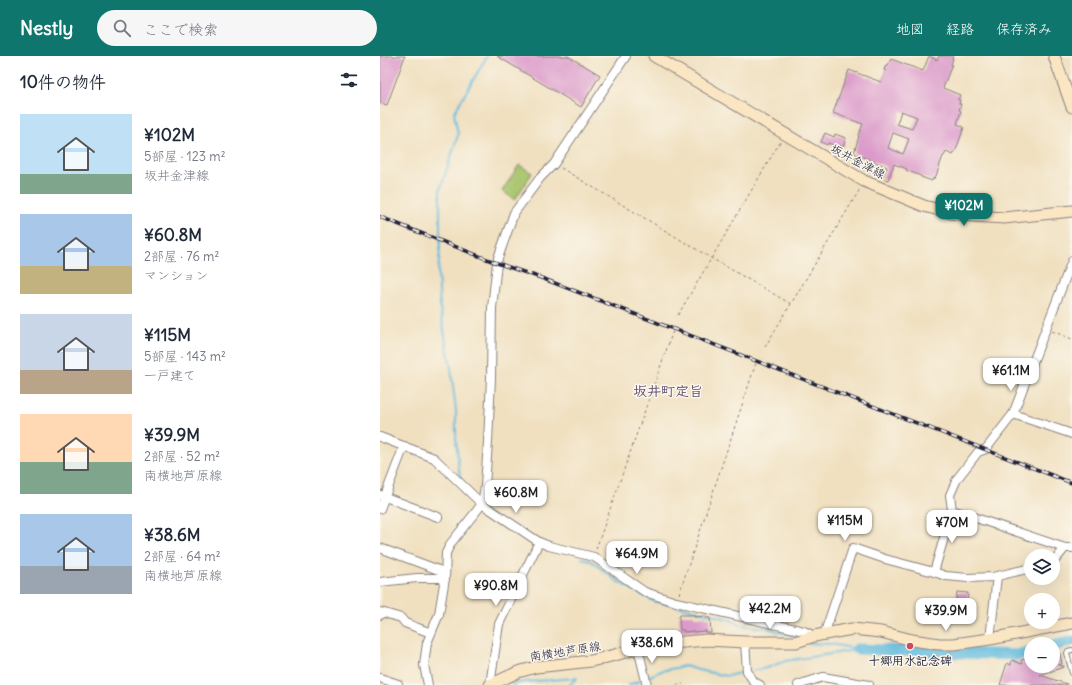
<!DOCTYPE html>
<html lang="ja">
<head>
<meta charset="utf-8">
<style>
	:root { --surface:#fff; --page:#f6f6f7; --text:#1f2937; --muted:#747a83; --accent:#0f766e }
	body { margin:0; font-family:Delius,"Klee One",sans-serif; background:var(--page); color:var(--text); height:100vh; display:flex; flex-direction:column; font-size:15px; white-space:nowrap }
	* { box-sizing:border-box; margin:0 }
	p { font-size:13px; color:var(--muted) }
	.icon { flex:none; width:22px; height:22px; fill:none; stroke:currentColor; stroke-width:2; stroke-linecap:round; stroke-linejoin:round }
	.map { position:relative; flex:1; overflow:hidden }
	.drawer { display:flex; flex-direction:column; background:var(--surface); width:380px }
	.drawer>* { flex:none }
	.buttons { position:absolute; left:644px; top:493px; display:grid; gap:8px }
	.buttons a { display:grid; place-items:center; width:36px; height:36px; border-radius:50%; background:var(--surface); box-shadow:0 4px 16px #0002; font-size:20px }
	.price { position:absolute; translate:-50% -34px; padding:0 9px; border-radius:8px; background:#fff; color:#222; font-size:13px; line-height:26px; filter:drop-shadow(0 1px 2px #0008) }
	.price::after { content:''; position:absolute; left:50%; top:24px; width:12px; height:9px; margin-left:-6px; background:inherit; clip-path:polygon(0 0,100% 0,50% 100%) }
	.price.current { background:var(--accent); color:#fff }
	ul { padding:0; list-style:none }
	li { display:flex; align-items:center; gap:12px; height:100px; padding:0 20px }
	li span { display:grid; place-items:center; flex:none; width:112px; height:80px; border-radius:0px; color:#555 }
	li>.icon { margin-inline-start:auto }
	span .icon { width:48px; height:48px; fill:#fffc; stroke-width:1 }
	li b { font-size:17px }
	h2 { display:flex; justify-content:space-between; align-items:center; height:48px; padding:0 20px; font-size:17px }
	header { display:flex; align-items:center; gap:24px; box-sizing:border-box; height:56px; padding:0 20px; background:var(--accent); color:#fff }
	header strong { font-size:19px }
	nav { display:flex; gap:22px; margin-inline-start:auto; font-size:14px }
	.search { width:280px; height:36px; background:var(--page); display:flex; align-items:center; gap:10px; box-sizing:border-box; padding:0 14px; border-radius:22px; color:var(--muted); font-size:15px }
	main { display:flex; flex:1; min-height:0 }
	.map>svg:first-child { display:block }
	.green { fill:#a7c36a; stroke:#647252 }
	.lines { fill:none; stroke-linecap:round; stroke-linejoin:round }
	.stream { stroke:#61bade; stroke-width:2 }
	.river { stroke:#61bade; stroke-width:11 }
	.building { fill:#db9aca; fill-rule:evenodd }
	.lane-casing { stroke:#89817e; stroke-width:6 }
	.street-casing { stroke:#89817e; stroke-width:10 }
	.secondary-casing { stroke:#89817e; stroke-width:13 }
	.path { stroke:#89817e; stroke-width:1; stroke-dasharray:3 3; stroke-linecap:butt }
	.lane { stroke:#fff; stroke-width:4 }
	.street { stroke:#fff; stroke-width:8 }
	.secondary { stroke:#fbe6c4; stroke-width:11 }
	.rail-casing { stroke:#22223b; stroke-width:3.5 }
	.rail { stroke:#fbf7ec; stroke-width:2; stroke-dasharray:6; stroke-linecap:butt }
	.poi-dot { fill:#d1495b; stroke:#fbf7ec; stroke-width:1.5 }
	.labels { text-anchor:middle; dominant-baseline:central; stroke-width:3; stroke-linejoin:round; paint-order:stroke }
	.street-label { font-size:12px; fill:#22223b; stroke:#fbf7ec }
	.poi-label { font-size:12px; font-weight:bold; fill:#22223b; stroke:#fbf7ec }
	.quarter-label { font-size:14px; font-weight:bold; fill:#634c6d; stroke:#fbf7ec }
</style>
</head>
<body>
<header>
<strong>Nestly</strong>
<div class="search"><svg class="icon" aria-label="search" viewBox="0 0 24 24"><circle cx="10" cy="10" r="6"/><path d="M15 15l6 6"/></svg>ここで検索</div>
<nav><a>地図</a><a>経路</a><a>保存済み</a></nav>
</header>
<main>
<section class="drawer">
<h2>10件の物件<svg class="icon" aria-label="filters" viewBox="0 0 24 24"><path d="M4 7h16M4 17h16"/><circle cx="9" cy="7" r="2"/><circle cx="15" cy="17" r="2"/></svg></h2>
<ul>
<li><span style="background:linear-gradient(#bfe0f5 75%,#7fa58c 0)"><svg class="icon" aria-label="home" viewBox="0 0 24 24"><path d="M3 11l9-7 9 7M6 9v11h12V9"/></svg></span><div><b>¥102M</b><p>5部屋 · 123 m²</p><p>坂井金津線</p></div></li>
<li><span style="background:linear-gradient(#a9c7e8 65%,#c2b280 0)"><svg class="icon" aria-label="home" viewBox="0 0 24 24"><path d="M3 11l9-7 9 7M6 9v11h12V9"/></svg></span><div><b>¥60.8M</b><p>2部屋 · 76 m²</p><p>マンション</p></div></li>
<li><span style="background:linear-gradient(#c9d6e8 70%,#b9a48a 0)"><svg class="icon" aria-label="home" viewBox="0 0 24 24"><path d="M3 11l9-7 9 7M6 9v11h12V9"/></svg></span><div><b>¥115M</b><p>5部屋 · 143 m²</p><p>一戸建て</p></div></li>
<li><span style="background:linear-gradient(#ffd9b3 60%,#7fa58c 0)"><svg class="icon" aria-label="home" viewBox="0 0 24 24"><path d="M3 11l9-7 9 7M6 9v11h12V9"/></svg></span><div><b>¥39.9M</b><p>2部屋 · 52 m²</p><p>南横地芦原線</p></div></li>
<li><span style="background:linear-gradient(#a9c7e8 65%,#9aa5b1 0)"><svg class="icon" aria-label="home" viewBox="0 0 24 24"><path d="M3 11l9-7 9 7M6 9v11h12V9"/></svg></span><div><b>¥38.6M</b><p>2部屋 · 64 m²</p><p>南横地芦原線</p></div></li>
</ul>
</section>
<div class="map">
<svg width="692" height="629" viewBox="0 0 692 629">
	<rect width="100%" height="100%" fill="#fbf7ec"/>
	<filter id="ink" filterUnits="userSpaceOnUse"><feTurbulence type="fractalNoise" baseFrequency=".025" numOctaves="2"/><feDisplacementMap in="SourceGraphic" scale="8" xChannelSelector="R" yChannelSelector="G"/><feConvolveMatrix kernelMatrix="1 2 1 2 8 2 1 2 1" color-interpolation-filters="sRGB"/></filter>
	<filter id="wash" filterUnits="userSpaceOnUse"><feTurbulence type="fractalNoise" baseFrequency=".012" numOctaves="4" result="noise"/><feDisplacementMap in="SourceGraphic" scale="16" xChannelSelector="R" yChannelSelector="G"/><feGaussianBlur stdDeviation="0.9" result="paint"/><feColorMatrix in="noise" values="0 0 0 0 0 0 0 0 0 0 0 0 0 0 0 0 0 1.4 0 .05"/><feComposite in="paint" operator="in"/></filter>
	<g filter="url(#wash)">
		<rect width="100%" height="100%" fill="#f0e0c0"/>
		<path class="green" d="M 139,109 L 152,117 L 135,144 L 122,135 Z"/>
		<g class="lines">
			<g class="stream">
				<path d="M 81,424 L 79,414 L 76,382 L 76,355 L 71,313 L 60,252 L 58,215 L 60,193 L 60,134 L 78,79 L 74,57 L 107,0"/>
				<path d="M 82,433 L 83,436 L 98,450"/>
				<path d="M 101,453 L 108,459 L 146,482"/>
				<path d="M 202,502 L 213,506 L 237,525 L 275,546 L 289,548 L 349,563 L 361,569 L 387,572 L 418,581"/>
				<path d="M 427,587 L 451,588 L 477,593"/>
				<path d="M 371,615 L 387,612 L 405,605 L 476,594"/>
				<path d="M 268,621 L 281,615 L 305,610 L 318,614 L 347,620 L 364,616"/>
				<path d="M 132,629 L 143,626 L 197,622 L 189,629"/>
				<path d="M 249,629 L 264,623"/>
			</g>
			<g class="river">
				<path d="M 673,590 L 692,585"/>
				<path d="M 477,593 L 637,599 L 651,595"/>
			</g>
		</g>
		<g id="blocks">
			<g class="building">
				<path d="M 0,0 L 25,0 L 7,49 L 0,47 Z"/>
				<path d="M 117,0 L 188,0 L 220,19 L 201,51 Z"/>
				<path d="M 549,0 L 557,4 L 559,0 L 573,0 L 572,3 L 573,3 L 571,8 L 572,8 L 563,32 L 580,39 L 578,44 L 580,44 L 579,48 L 581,48 L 579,54 L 581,55 L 577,68 L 584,71 L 576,94 L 573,99 L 566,96 L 564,100 L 563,100 L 556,120 L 555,120 L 554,123 L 553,122 L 552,125 L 541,121 L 541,120 L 526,114 L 527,113 L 514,108 L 508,124 L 502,122 L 507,111 L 474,97 L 479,80 L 478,80 L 483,68 L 453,57 L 469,14 L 501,26 L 506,15 L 504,14 L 506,9 L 508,9 L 511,3 L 543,15 ZM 521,55 L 537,61 L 532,73 L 517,68 ZM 513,77 L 529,83 L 523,98 L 508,92 Z"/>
				<path d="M 445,77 L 454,81 L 455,78 L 466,82 L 463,91 L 459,89 L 458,91 L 448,87 L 447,89 L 441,86 Z"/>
				<path d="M 577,536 L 588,537 L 586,554 L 575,553 Z"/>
				<path d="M 300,559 L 314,559 L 314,561 L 326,560 L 326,562 L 330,562 L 331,577 L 326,577 L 326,575 L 314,576 L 314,575 L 304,576 L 304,574 L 300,574 L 299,561 Z"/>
				<path d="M 673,595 L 675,595 L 676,599 L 680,598 L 682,608 L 678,609 L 679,610 L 684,610 L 684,611 L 660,619 L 687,628 L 687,629 L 620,629 L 627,607 L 631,609 L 632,604 L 642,608 L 641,604 L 651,602 L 651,610 L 673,610 Z"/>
			</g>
		</g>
	</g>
	<g filter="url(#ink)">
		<use href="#blocks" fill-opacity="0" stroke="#89817e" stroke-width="1"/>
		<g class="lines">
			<defs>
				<path id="lane" d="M 692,594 L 688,595 L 687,597 L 692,617"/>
				<g id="street">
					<path d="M 633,358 L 692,378"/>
					<path d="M 0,381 L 54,402 L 102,448 L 159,486 L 169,490 L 214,501 L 265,536 L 296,546 L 424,575 L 434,580"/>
					<path d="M 0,439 L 58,461"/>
					<path d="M 0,453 L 24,390"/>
					<path d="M 572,454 L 685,492 L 692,492"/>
					<path d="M 0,492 L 64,516"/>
					<path d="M 673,504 L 676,503 L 685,492"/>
					<path d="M 554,516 L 572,454 L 570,439 L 577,423 L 598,396 L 606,393 L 633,358 L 692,205"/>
					<path d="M 0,526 L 37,522 L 65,522"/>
					<path d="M 0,559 L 1,556 L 21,562 L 25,567 L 51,577"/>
					<path d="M 444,579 L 473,492 L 505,503 L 554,516 L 566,520 L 588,522 L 613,521 L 651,512"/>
					<path d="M 610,583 L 617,520"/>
					<path d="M 365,586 L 367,615 L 374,626 L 380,629"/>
					<path d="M 258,592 L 267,629"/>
					<path d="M 0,622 L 18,628 L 17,629"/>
					<path d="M 48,629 L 44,609 L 47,587 L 59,558 L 65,522 L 66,497 L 71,487 L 102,448 L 105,430 L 108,386 L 111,322 L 112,252 L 117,207 L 118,202 L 134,157 L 160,122 L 174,108 L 246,0"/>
					<path d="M 110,629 L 119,568 L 159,486"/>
					<path d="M 418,629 L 443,621 L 489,629"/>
				</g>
				<g id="secondary">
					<path d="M 274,0 L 484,125 L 544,150 L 571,157 L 593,160 L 624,162 L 692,155"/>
					<path d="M 674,0 L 692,51"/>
					<path d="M 110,629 L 138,616 L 156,611 L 211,605 L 235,599 L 258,592 L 293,587 L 326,584 L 365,586 L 416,586 L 434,580 L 472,573 L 501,576 L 532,584 L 559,588 L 574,588 L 610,583 L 692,567"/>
				</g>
			</defs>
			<use href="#lane" class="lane-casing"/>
			<use href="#street" class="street-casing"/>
			<use href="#secondary" class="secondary-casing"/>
			<g class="path">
				<path d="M 181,112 L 331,202 L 411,248"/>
				<path d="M 298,259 L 400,86"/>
				<path d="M 672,275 L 692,283"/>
				<path d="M 385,291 L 480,133"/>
				<path d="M 216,493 L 293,275"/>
				<path d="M 299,538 L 376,307"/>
				<path d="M 296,629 L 303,628"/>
			</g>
			<use href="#lane" class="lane"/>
			<use href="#street" class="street"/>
			<use href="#secondary" class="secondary"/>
			<defs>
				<path id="rail" d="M 0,161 L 117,207 L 164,223 L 692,427"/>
			</defs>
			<use href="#rail" class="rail-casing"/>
			<use href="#rail" class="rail"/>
		</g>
	</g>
	<circle class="poi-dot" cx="530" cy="590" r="4"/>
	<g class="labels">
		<g class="street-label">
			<text transform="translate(478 105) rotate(28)">坂井金津線</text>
			<text transform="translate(185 595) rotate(-9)">南横地芦原線</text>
		</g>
		<g class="poi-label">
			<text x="530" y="604">十郷用水記念碑</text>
		</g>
		<g class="quarter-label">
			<text x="288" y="335">坂井町定旨</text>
		</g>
	</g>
</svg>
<div class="buttons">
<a><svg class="icon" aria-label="layers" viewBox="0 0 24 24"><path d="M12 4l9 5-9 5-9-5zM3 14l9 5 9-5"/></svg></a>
<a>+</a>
<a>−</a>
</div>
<b class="price current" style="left:584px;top:171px">¥102M</b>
<b class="price" style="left:631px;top:336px">¥61.1M</b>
<b class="price" style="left:136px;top:458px">¥60.8M</b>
<b class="price" style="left:465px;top:486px">¥115M</b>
<b class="price" style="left:572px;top:488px">¥70M</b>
<b class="price" style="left:257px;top:519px">¥64.9M</b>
<b class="price" style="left:116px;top:551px">¥90.8M</b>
<b class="price" style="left:390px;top:574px">¥42.2M</b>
<b class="price" style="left:566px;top:576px">¥39.9M</b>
<b class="price" style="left:272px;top:608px">¥38.6M</b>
</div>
</main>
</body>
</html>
